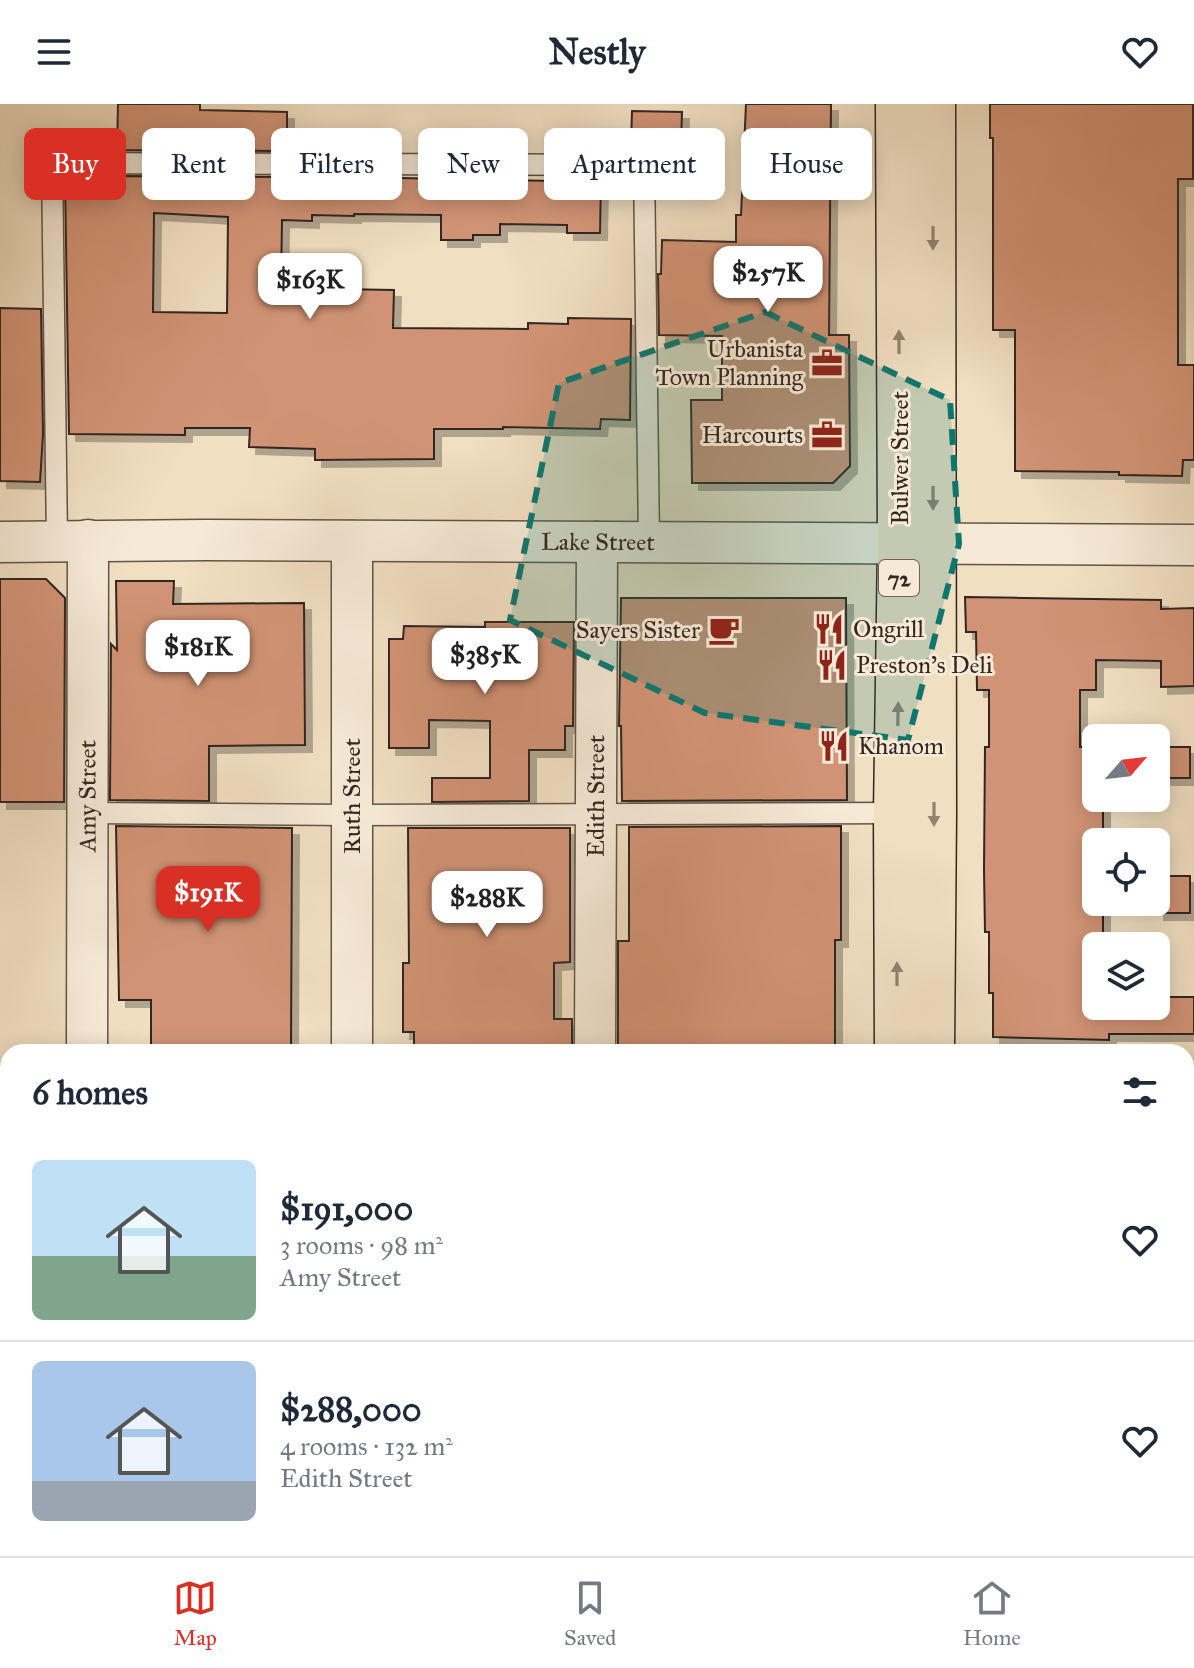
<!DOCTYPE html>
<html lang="en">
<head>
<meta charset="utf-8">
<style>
	:root { --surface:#fff; --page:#f6f6f7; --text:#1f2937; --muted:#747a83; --line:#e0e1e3; --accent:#d93025 }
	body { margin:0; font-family:"IM FELL Great Primer",serif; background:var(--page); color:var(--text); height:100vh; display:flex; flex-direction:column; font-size:30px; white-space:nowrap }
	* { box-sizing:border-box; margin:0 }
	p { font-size:26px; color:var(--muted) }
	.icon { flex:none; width:44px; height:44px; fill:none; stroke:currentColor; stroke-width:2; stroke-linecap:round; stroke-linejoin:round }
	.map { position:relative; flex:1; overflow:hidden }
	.drawer { position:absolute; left:0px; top:940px; width:1194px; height:512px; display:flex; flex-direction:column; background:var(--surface); border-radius:24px 24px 0 0; box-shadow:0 4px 20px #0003 }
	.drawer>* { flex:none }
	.guide { position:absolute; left:24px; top:24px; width:1146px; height:72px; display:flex; gap:16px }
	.needle { width:52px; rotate:62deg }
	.buttons { position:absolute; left:1082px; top:620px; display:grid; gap:16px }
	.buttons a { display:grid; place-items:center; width:88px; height:88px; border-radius:12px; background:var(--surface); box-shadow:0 4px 20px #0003; font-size:40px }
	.price { position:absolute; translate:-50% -68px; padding:0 18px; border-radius:16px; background:#fff; color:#222; font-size:26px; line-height:52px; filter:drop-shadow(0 2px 4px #0008) }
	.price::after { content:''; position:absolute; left:50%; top:48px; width:24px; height:18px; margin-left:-12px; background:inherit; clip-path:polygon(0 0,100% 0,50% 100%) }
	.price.current { background:var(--accent); color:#fff }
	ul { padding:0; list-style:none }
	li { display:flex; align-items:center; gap:24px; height:200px; padding:0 32px }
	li+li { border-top:2px solid var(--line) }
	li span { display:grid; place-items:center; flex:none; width:224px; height:160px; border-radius:12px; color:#555 }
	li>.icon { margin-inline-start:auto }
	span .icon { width:96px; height:96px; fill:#fffc; stroke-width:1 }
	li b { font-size:34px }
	h2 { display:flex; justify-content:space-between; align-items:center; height:96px; padding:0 32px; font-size:34px }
	.pill { padding:0 28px; border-radius:12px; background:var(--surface); box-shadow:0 4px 20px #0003; font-size:28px; line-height:72px }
	.pill.current { background:var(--accent); color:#fff }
	header { display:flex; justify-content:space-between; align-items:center; height:104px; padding:0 32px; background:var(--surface); font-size:36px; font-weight:700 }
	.dock { display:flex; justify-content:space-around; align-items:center; height:112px; border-top:2px solid var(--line); background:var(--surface); font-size:22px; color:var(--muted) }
	.dock a { display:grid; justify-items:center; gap:4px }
	.dock .current { color:var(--accent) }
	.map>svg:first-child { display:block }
	.building { fill:#d19375; stroke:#332621; stroke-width:2; fill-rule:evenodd; filter:url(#shadow) }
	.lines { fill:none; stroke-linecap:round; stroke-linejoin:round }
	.lane-casing { stroke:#625449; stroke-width:23 }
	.street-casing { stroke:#625449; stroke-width:43 }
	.primary-casing { stroke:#332621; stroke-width:47 }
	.lane { stroke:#f6ead7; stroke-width:20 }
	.street { stroke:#f6ead7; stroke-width:40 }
	.primary { stroke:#f1dfc2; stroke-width:44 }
	.oneway { fill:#928272 }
	.marked { fill:#0f766e; fill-opacity:0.2; stroke:#0f766e; stroke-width:6; stroke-dasharray:16 10; stroke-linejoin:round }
	.labels { text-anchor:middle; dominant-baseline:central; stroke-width:6; stroke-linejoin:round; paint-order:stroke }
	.shield { fill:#f6ead7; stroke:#6e6158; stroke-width:2 }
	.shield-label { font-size:22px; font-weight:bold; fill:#332621 }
	.poi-label { font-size:24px; fill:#332621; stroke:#f6ead7; text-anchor:end }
	.street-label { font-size:24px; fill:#332621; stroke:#f6ead7 }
</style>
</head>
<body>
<header><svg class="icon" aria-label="menu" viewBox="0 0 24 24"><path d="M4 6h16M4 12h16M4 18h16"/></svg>Nestly<svg class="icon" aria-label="heart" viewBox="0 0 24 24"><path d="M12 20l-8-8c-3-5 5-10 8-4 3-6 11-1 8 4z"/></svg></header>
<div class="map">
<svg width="1194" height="1452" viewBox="0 0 1194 1452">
	<defs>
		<filter id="shadow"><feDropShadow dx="7" dy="7" stdDeviation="0" flood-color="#0004"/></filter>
	</defs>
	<rect width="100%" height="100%" fill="#f1dfc2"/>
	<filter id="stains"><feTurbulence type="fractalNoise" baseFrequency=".0025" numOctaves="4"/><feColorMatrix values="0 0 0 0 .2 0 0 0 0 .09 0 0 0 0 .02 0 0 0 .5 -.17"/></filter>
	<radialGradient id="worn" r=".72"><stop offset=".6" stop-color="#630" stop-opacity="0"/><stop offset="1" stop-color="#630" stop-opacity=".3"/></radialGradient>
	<g class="building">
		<path d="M 118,0 L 200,0 L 200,6 L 287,8 L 287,47 L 117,46 Z"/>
		<path d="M 746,0 L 831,0 L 829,231 L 849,231 L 850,362 L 833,379 L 692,379 L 691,296 L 722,296 L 722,232 L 659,231 L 658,170 L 661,170 L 662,136 L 736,138 L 736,111 L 741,111 Z"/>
		<path d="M 990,0 L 1193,0 L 1193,75 L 1178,75 L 1178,261 L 1194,261 L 1194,356 L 1183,356 L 1182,372 L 1119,371 L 1119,368 L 1015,367 L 1015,226 L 993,226 L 993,34 L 990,34 Z"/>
		<path d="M 632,7 L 682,8 L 681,41 L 631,40 Z"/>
		<path d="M 116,72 L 287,73 L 287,75 L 348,76 L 348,73 L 450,75 L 450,80 L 507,79 L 507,76 L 601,78 L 600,129 L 567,129 L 567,121 L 500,120 L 500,131 L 473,131 L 473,136 L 441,136 L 441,111 L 354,110 L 354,112 L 312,111 L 312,117 L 282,116 L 281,184 L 394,186 L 393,224 L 528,225 L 528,219 L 568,220 L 568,214 L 631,215 L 630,316 L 601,315 L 600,325 L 503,323 L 503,325 L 434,325 L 434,355 L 315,356 L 315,345 L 249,343 L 250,324 L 185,324 L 185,331 L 69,330 L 65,74 L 116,75 ZM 154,109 L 228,113 L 227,209 L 153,208 Z"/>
		<path d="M 0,204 L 41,205 L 43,330 L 40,378 L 0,377 Z"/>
		<path d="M 0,475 L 46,475 L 65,494 L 64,698 L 0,698 Z"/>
		<path d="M 116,477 L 174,477 L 173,500 L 304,499 L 305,641 L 209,642 L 209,697 L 110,696 L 111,540 L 117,546 Z"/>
		<path d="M 965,493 L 1161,496 L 1161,505 L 1194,504 L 1194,582 L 1161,583 L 1161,557 L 1096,556 L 1096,586 L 1080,586 L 1080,643 L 1085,643 L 1086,700 L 1103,701 L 1103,738 L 1096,738 L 1096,798 L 1103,798 L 1103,831 L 1102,842 L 1096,842 L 1096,902 L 1156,902 L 1156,893 L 1194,893 L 1194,930 L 1109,930 L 1109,936 L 993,933 L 993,889 L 989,889 L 989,828 L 985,828 L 984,766 L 985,643 L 989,643 L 989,586 L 977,586 L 976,528 L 966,528 Z"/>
		<path d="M 621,494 L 846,494 L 847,696 L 622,697 L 621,622 L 619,622 Z"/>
		<path d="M 485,518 L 574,518 L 573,622 L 565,622 L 565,646 L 529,646 L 529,697 L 432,698 L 432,674 L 490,674 L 490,617 L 429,616 L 429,644 L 389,644 L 389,535 L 403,535 L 404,522 L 485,523 Z"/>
		<path d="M 1160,643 L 1190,643 L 1190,674 L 1159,674 Z"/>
		<path d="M 116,722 L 292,724 L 291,948 L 222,948 L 222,943 L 151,943 L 151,896 L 119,896 Z"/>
		<path d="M 841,722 L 841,836 L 835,836 L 835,948 L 618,948 L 618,837 L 629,837 L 629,723 Z"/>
		<path d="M 408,724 L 570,724 L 570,858 L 554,859 L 554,915 L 572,915 L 572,948 L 414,946 L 414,928 L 403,928 L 403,859 L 409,859 Z"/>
		<path d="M 1158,772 L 1190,772 L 1190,809 L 1157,809 Z"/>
	</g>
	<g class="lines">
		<defs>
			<g id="lane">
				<path d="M 57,438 L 52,59 L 644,61 L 649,438"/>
				<path d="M 87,709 L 352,711 L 896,709"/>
				<path d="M 102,1452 L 103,1444"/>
			</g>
			<g id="street">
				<path d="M 352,437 L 352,948"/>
				<path id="s1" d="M 0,438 L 206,436 L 1194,441"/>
				<path id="s2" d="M 87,948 L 88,436"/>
				<path id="s3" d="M 595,948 L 597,438"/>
				<path d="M 1186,1206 L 1194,1206"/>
				<path d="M 353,1444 L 353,1452"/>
				<path d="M 593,1452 L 593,1444"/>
			</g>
			<g id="primary">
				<path d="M 897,948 L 896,709 L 900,441 L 898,0"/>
				<path d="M 932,948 L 934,709 L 933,0"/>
				<path d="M 927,1444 L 928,1452"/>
				<path d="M 895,1452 L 895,1444"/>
			</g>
		</defs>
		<use href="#lane" class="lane-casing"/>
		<use href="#street" class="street-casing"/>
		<use href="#primary" class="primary-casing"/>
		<use href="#lane" class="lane"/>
		<use href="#street" class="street"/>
		<use href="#primary" class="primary"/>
	</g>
	<defs><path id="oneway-solid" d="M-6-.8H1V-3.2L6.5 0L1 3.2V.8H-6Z" transform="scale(2)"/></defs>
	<g class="oneway">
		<use href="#oneway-solid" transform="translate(933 134) rotate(90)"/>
		<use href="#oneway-solid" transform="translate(899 238) rotate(-90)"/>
		<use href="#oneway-solid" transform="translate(933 394) rotate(90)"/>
		<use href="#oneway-solid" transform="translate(898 610) rotate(-89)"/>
		<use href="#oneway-solid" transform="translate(934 710) rotate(90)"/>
		<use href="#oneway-solid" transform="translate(897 870) rotate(-90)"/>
	</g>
	<path class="marked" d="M 765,208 L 950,296 L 959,440 L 908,636 L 705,609 L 510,516 L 559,279 Z"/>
	<defs>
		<symbol id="office-bare" viewBox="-9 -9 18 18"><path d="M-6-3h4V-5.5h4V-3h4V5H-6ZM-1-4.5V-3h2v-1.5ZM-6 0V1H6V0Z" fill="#8f2418" stroke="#f6ead7" stroke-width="2.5" paint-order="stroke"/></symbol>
		<symbol id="restaurant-bare" viewBox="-9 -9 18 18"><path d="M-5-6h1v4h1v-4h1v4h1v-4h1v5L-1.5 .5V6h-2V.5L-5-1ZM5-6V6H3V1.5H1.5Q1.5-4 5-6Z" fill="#8f2418" stroke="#f6ead7" stroke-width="2.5" paint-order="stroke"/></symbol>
		<symbol id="cafe-bare" viewBox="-9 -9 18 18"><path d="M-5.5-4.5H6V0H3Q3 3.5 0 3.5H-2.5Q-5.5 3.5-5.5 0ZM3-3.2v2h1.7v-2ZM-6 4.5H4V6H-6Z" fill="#8f2418" stroke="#f6ead7" stroke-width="2.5" paint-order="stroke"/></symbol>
	</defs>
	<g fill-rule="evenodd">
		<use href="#office-bare" x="805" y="237" width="44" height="44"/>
		<use href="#office-bare" x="805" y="309" width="44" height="44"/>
		<use href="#restaurant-bare" x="807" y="503" width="44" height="44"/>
		<use href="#cafe-bare" x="702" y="504" width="44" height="44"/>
		<use href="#restaurant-bare" x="810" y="539" width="44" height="44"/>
		<use href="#restaurant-bare" x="812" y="620" width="44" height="44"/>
	</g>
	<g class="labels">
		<rect class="shield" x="879" y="456" width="40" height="36" rx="6"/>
		<g class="shield-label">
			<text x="899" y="474">72</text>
		</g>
		<g class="poi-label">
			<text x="803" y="245">Urbanista<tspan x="803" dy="28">Town Planning</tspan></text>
			<text x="803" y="331">Harcourts</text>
			<text x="853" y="525" text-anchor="start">Ongrill</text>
			<text x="700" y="526">Sayers Sister</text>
			<text x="856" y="561" text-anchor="start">Preston's Deli</text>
			<text x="858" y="642" text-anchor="start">Khanom</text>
		</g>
		<g class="street-label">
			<text transform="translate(900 354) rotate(-90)">Bulwer Street</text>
			<text stroke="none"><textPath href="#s1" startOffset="598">Lake Street</textPath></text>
			<text stroke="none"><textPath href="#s2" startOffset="256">Amy Street</textPath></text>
			<text transform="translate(352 692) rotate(-90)">Ruth Street</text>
			<text stroke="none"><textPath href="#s3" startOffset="256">Edith Street</textPath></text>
		</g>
	</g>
	<rect width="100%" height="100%" filter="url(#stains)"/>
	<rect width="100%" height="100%" fill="url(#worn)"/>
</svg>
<div class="buttons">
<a><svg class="needle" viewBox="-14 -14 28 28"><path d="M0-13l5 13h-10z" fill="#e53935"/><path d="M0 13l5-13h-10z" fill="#747a83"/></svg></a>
<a><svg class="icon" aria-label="locate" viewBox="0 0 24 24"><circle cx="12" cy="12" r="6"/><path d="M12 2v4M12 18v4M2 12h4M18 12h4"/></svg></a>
<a><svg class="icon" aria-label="layers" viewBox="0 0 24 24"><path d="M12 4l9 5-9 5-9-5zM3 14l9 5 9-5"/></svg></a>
</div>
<b class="price" style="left:768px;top:210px">$257K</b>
<b class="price" style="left:310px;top:217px">$163K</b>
<b class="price" style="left:198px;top:584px">$181K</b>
<b class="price" style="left:485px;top:592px">$385K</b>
<b class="price current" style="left:208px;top:830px">$191K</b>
<b class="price" style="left:487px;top:835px">$288K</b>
<div class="guide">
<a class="pill current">Buy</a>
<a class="pill">Rent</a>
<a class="pill">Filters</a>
<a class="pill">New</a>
<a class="pill">Apartment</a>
<a class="pill">House</a>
</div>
<section class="drawer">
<h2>6 homes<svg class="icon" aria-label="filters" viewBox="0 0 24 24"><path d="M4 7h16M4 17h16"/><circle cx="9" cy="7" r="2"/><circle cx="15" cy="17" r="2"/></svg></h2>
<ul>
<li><span style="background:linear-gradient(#bfe0f5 60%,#7fa58c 0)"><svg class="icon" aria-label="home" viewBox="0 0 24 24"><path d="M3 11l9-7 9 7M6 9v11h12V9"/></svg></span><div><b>$191,000</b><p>3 rooms · 98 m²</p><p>Amy Street</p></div><svg class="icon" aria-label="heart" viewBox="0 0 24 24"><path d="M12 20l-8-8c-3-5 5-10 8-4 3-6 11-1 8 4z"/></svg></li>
<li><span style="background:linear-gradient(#a9c7e8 75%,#9aa5b1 0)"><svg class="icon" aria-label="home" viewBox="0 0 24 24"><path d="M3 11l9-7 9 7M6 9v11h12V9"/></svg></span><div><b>$288,000</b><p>4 rooms · 132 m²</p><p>Edith Street</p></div><svg class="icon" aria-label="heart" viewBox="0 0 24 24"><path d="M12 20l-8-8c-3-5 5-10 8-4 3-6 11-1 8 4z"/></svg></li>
</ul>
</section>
</div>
<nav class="dock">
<a class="current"><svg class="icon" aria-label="map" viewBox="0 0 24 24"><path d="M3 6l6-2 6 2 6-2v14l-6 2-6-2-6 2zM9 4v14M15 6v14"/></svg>Map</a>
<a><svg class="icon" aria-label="saved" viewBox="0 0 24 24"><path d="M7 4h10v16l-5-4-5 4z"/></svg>Saved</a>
<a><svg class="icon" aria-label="home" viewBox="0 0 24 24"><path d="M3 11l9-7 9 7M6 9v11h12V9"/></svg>Home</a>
</nav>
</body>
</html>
